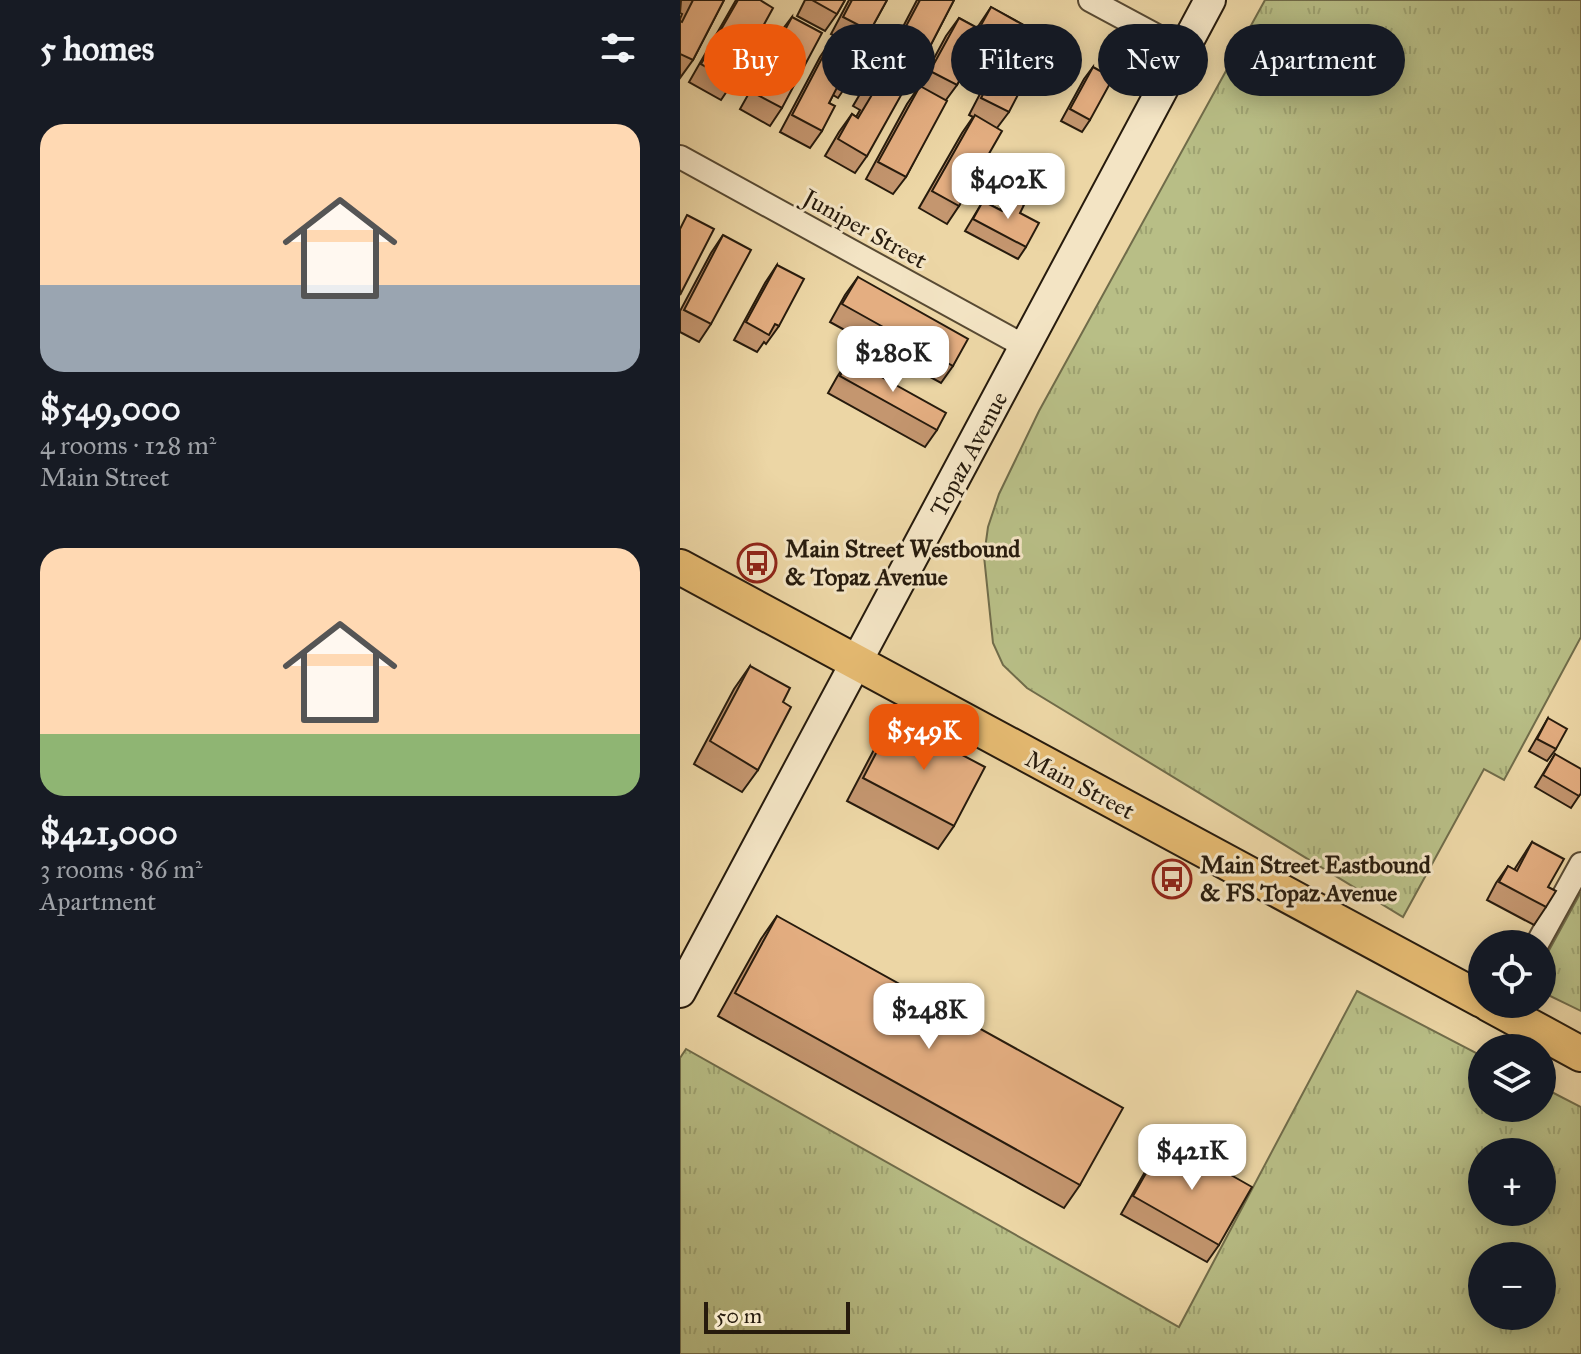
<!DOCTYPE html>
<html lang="en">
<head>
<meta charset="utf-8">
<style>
	:root { --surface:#171b24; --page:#242831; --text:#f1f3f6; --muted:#9ea1a6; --accent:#ea580c }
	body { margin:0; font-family:"IM FELL Great Primer",serif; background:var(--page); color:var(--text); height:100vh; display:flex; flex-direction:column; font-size:30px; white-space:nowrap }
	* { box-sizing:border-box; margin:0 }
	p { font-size:26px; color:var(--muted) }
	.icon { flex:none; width:44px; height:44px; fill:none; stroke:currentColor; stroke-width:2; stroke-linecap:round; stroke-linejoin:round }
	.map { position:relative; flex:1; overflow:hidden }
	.sheet { display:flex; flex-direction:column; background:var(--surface); width:680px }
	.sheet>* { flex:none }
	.guide { position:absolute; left:24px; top:24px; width:756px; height:72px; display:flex; gap:16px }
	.tools { position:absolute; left:788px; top:930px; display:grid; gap:16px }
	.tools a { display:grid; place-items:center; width:88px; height:88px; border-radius:50%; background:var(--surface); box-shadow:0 4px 20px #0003; font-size:40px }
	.scale { position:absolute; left:24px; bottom:20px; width:146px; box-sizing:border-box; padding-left:8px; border:4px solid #271b0d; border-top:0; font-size:22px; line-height:28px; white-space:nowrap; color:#271b0d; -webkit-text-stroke:6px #f3e4c4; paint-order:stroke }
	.price { position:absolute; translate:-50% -68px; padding:0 18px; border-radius:16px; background:#fff; color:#222; font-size:26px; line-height:52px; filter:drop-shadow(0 2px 4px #0008) }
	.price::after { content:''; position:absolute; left:50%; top:48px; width:24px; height:18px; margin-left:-12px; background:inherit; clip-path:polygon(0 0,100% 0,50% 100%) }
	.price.selected { background:var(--accent); color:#fff }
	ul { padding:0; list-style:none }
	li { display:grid; align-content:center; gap:16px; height:424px; padding:0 40px }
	li span { display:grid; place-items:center; height:248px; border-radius:24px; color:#555 }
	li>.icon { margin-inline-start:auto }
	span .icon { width:144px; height:144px; fill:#fffc; stroke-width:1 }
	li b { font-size:34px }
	h2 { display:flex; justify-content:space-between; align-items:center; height:96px; padding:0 40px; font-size:34px }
	.pill { padding:0 28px; border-radius:36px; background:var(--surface); box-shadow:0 4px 20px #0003; font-size:28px; line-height:72px }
	.pill.selected { background:var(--accent); color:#fff }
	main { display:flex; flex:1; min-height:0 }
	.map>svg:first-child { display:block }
	.grass { fill:url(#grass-tufts); stroke:#706c4a; stroke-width:2; fill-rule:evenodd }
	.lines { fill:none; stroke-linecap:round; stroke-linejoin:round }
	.street-casing { stroke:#584a33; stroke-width:26 }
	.secondary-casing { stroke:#271b0d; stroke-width:34 }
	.primary-casing { stroke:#271b0d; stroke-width:38 }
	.street { stroke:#f3e4c4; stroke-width:22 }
	.secondary { stroke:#f3e4c4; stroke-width:30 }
	.primary { stroke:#e6bb72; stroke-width:34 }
	.wall { fill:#c4966f; stroke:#271b0d; stroke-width:2 }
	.building { fill:#e4ae81; stroke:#271b0d; stroke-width:2 }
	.labels { text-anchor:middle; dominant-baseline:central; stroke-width:6; stroke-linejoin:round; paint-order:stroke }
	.street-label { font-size:24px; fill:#271b0d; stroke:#f3e4c4 }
	.poi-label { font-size:24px; font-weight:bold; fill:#271b0d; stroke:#f3e4c4; text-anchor:start }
</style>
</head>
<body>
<main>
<section class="sheet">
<h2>5 homes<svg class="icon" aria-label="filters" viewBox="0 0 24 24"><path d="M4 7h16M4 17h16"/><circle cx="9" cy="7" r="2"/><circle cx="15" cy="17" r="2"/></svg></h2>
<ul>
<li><span style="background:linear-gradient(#ffd9b3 65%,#9aa5b1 0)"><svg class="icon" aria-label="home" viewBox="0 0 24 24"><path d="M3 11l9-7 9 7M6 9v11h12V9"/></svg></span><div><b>$549,000</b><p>4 rooms · 128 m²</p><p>Main Street</p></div></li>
<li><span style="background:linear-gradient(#ffd9b3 75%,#8fb573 0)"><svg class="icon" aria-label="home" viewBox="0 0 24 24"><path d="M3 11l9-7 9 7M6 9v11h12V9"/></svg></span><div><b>$421,000</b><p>3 rooms · 86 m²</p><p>Apartment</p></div></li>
</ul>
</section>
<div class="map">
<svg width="901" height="1354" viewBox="0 0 901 1354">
	<defs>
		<pattern id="grass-tufts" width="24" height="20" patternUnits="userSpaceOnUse" patternTransform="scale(2)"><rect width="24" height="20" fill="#b8be86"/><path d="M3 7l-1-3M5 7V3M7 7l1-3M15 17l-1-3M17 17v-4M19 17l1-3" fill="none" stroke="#9ea372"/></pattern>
	</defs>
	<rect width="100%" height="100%" fill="#ecd6a5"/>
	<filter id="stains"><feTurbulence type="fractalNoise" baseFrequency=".0025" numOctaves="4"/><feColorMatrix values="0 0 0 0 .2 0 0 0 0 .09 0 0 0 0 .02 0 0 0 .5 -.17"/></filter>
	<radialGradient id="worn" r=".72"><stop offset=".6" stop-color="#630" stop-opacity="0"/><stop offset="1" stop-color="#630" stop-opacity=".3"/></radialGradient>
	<g class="grass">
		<path d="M 585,0 L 901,0 L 901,637 L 824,780 L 804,769 L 723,917 L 347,688 L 323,665 L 313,643 L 304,556 L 308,527 L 319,494 L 359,411 Z"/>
		<path d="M 901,892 L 901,1011 L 862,992 L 862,963 Z"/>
		<path d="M 677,991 L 802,1056 L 802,1108 L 862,1108 L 862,1087 L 901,1107 L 901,1354 L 0,1354 L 0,1058 L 6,1049 L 499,1327 ZM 802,1152 L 862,1152 L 862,1212 L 802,1212 ZM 802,1256 L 862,1256 L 862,1316 L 802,1316 Z"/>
	</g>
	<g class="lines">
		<defs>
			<g id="street">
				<path d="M 410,0 L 503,50"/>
				<path d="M 0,157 L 346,347"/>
				<path d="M 857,944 L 901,864"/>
			</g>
			<path id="secondary" d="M 0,992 L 530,0"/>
			<g id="primary">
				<path d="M 0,567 L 802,1000"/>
				<path d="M 809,1004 L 901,1054"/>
			</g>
		</defs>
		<use href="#street" class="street-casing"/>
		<use href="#secondary" class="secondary-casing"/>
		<use href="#primary" class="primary-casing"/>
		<use href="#street" class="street"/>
		<use href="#secondary" class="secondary"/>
		<use href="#primary" class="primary"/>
	</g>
	<g class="wall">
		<path d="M 1,0 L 44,0 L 13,60 L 0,78 L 0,19 L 2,14 L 0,13 Z"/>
		<path d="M 56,0 L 80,0 L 81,30 L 68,48 L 65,45 L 60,54 L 53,82 L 41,100 L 9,82 Z"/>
		<path d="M 125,0 L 165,0 L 157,14 L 145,31 L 117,16 Z"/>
		<path d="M 169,0 L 207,0 L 190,31 L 178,48 L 151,34 Z"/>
		<path d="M 237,0 L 274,0 L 243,60 L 231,77 L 204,63 Z"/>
		<path d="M 311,7 L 347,27 L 335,49 L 329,112 L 317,128 L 279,206 L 267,224 L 239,208 L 282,133 L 293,117 L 289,115 L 316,63 L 322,56 L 299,43 L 277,85 L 266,100 L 226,177 L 213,194 L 186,179 L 227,104 L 238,88 L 266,36 L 279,18 L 297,28 Z"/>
		<path d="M 112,17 L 102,108 L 90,126 L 60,109 L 73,86 L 85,68 L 89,70 L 93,62 L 87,59 L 99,34 Z"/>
		<path d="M 152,39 L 170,80 L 158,98 L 153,95 L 149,103 L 142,131 L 130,148 L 100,132 L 140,57 Z"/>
		<path d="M 199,64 L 187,156 L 175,173 L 145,156 L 159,132 L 172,114 L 176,117 L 180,110 L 173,106 L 187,82 Z"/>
		<path d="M 413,67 L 410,120 L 402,132 L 381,121 L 404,79 Z"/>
		<path d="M 329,197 L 340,213 L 346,247 L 338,259 L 285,231 L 303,201 L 320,210 Z"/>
		<path d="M 43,235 L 31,324 L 19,342 L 0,332 L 0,311 L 31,253 Z"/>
		<path d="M 97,265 L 99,326 L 86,344 L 84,342 L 77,352 L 54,340 L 85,283 Z"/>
		<path d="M 178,277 L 273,366 L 261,383 L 150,322 L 165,295 Z"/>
		<path d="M 169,359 L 257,430 L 245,447 L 148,393 L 157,377 Z"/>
		<path d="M 70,666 L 78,770 L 62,792 L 14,764 L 54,689 Z"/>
		<path d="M 868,718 L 876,749 L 867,761 L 849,751 Z"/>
		<path d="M 214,719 L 274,826 L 258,849 L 167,801 L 198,742 Z"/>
		<path d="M 875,754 L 901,793 L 891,808 L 855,787 Z"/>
		<path d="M 852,842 L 868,887 L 866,907 L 854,925 L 807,900 L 816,883 L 828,866 L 834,870 Z"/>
		<path d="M 97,916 L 400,1185 L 384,1208 L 38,1016 L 81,939 Z"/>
		<path d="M 486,1138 L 539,1245 L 527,1262 L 441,1214 L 474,1156 Z"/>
	</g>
	<g class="building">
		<path d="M 13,0 L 44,0 L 13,60 L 0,54 L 0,21 L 2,22 Z"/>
		<path d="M 58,0 L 80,0 L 93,8 L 81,30 L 75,27 L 60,54 L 67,58 L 53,82 L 21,64 Z"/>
		<path d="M 132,0 L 165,0 L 157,14 Z"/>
		<path d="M 172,0 L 207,0 L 190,31 L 163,17 Z"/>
		<path d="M 240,0 L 274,0 L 243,60 L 216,45 Z"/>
		<path d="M 311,7 L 347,27 L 336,47 L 300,27 Z"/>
		<path d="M 112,17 L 142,33 L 102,108 L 72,92 L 85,68 L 91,71 L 105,45 L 99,41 Z"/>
		<path d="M 279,18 L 305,32 L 277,85 L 250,71 Z"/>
		<path d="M 152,39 L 183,56 L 170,80 L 163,76 L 149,103 L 155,106 L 142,131 L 112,115 Z"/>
		<path d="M 329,46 L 356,60 L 329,112 L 301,98 Z"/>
		<path d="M 199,64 L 229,81 L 187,156 L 158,139 L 172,114 L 178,118 L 193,93 L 186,88 Z"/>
		<path d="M 413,67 L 433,78 L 410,120 L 390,109 Z"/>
		<path d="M 240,86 L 267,101 L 226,177 L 198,162 Z"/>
		<path d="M 295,115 L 322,131 L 279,206 L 252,191 Z"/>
		<path d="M 329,197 L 344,205 L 340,213 L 359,223 L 346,247 L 293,219 L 303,201 L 322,211 Z"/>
		<path d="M 7,215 L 34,229 L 0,295 L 0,229 Z"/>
		<path d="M 43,235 L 71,250 L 31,324 L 4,310 Z"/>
		<path d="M 97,265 L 124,279 L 99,326 L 95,324 L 89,335 L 66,322 Z"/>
		<path d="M 178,277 L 288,339 L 273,366 L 162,304 Z"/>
		<path d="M 169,359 L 266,413 L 257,430 L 160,376 Z"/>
		<path d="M 70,666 L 110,688 L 103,702 L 111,707 L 78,770 L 30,741 Z"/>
		<path d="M 868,718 L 887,729 L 876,749 L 857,739 Z"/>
		<path d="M 214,719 L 305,767 L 274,826 L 183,778 Z"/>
		<path d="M 875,754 L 901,769 L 901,793 L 899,796 L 863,775 Z"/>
		<path d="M 852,842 L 884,859 L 868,887 L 876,891 L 866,907 L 819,882 L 828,866 L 837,871 Z"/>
		<path d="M 97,916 L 443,1108 L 400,1185 L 55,993 Z"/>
		<path d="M 486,1138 L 572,1187 L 539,1245 L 453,1196 Z"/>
	</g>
	<defs>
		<symbol id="bus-ring" viewBox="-11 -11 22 22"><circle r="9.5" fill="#f3e4c4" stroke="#8f2418" stroke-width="1.5"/><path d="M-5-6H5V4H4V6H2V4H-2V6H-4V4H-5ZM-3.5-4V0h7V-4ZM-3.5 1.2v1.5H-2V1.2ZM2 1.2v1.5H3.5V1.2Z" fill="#8f2418"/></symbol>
	</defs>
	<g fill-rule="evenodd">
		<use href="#bus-ring" x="55" y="541" width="44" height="44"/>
		<use href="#bus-ring" x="470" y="857" width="44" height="44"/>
	</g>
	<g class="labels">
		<g class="street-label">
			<text transform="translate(185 229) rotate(29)">Juniper Street</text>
			<text transform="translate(289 454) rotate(-62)">Topaz Avenue</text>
			<text transform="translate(400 785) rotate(28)">Main Street</text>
		</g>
		<g class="poi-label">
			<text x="105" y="549">Main Street Westbound<tspan x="105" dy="28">&amp; Topaz Avenue</tspan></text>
			<text x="520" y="865">Main Street Eastbound<tspan x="520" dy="28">&amp; FS Topaz Avenue</tspan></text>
		</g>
	</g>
	<rect width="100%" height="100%" filter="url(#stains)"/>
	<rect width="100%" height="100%" fill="url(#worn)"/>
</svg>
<div class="tools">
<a><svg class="icon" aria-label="locate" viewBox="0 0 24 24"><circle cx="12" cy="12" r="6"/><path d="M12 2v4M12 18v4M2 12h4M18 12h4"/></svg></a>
<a><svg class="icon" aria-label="layers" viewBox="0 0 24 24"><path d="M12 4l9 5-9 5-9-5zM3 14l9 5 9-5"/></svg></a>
<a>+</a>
<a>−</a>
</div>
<div class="scale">50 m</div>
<b class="price" style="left:328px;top:221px">$402K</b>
<b class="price" style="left:213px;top:394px">$280K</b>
<b class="price selected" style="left:244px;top:772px">$549K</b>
<b class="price" style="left:249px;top:1051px">$248K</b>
<b class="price" style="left:512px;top:1192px">$421K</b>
<div class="guide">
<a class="pill selected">Buy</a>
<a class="pill">Rent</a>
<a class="pill">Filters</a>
<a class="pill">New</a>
<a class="pill">Apartment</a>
</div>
</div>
</main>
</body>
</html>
